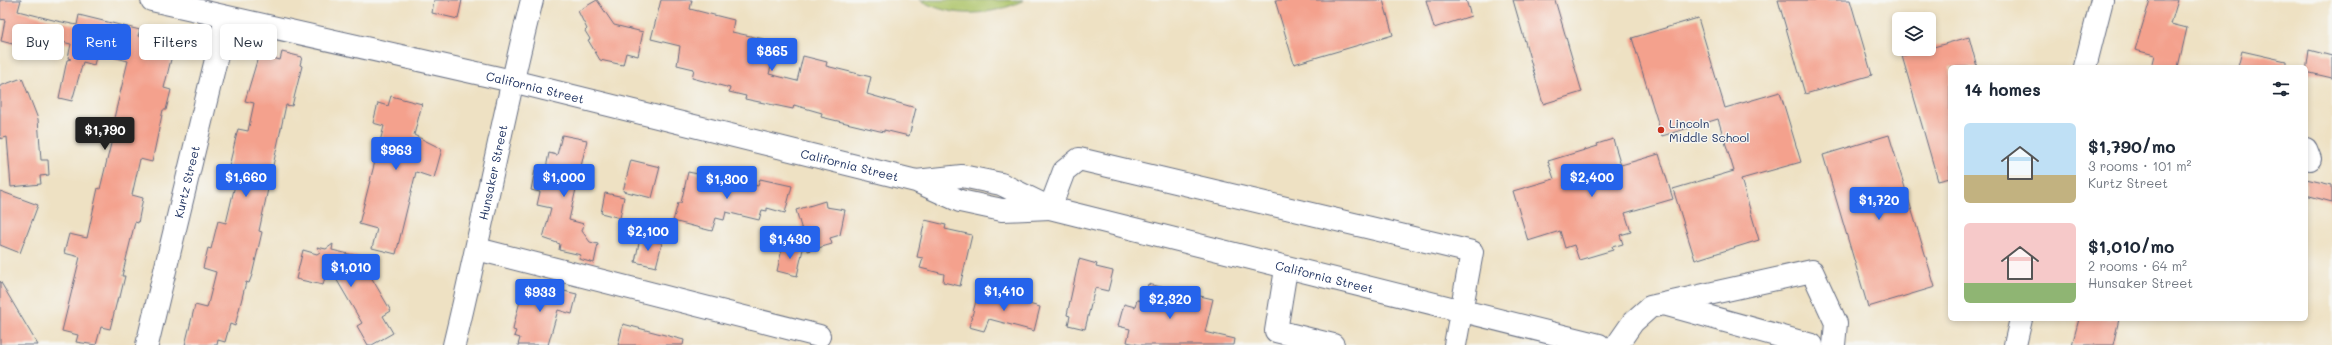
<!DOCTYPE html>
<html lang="en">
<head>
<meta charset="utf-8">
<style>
	:root { --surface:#fff; --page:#f6f6f7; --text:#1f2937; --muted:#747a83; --accent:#2563eb }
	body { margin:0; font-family:Mali,sans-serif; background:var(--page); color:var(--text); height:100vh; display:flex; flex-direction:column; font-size:15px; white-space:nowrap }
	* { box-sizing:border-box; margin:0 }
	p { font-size:13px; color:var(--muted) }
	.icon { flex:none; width:22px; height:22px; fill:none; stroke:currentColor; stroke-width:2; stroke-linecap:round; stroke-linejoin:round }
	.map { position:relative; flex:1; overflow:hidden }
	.drawer { position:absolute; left:1948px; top:65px; width:360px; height:256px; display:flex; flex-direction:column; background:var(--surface); border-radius:6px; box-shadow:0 2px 6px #0003 }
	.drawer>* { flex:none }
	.hud { position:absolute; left:12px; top:24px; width:380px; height:36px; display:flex; gap:8px }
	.tools { position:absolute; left:1892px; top:12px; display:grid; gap:8px }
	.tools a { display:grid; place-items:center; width:44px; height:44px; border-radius:6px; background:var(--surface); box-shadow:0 2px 6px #0003; font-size:20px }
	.price { position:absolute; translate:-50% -34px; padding:0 9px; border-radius:4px; background:var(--accent); color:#fff; font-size:13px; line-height:26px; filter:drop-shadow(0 1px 2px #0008) }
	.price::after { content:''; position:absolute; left:50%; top:24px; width:12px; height:9px; margin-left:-6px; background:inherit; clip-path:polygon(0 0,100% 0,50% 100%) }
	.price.selected { background:#222; color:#fff }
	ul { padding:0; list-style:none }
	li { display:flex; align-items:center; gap:12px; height:100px; padding:0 16px }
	li span { display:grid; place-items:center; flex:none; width:112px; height:80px; border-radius:6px; color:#555 }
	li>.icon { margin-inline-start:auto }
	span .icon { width:48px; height:48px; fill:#fffc; stroke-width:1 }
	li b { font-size:17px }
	h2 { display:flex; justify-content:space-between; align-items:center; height:48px; padding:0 16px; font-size:17px }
	.tag { padding:0 14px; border-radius:6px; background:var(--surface); box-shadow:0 2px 6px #0003; font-size:14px; line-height:36px }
	.tag.selected { background:var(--accent); color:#fff }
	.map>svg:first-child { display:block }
	.green { fill:#aec56b; stroke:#647a64 }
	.building { fill:#f4a18d }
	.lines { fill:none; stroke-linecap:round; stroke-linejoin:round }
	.minor-casing { stroke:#656d81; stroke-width:24 }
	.major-casing { stroke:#656d81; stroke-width:24 }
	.minor { stroke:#fff; stroke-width:22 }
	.major { stroke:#fff; stroke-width:22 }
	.poi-dot { fill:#c8321e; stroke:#f6f6f2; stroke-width:1.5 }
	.labels { text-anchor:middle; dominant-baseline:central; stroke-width:3; stroke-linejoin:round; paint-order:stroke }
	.street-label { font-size:12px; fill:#1b2f5e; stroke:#f6f6f2 }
	.poi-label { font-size:12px; fill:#1b2f5e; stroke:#f6f6f2; text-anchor:start }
</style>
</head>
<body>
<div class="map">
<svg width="2332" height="345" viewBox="0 0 2332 345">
	<rect width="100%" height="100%" fill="#f6f6f2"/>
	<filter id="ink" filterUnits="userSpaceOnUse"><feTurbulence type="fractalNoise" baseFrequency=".025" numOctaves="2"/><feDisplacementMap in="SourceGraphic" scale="8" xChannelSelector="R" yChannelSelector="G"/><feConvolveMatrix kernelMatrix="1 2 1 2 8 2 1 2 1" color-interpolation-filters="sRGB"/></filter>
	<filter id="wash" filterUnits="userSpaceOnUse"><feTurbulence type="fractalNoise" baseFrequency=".012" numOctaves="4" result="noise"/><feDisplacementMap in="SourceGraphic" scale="16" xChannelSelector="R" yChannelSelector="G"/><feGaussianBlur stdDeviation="0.9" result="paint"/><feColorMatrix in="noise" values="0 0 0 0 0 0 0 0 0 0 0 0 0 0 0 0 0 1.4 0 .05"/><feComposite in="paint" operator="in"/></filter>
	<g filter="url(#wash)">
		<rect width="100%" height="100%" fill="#eee1c3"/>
		<path class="green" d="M 920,0 L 1024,0 C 992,16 952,19 920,0 Z"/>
		<g id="blocks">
			<g class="building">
				<path d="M 0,0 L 21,0 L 18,11 L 57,21 L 77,25 L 79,15 L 140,30 L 138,36 L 174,47 L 164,88 L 171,90 L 166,110 L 163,110 L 152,162 L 140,159 L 132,195 L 143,198 L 138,223 L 135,222 L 122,276 L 125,276 L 120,297 L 118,297 L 110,329 L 101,327 L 96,345 L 76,342 L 78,335 L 62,331 L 80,257 L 64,253 L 69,234 L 87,238 L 98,188 L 100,189 L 115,127 L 112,126 L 128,61 L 97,53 L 94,65 L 83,62 L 72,101 L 59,98 L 67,60 L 71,59 L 68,58 L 71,44 L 43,38 L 40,51 L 1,41 L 5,20 L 0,19 Z"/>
				<path d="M 434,0 L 462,0 L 458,19 L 432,13 Z"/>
				<path d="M 597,0 L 614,25 L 643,32 L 638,56 L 626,53 L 623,65 L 600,60 L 588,40 L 590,39 L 585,31 L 587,29 L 578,11 Z"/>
				<path d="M 661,0 L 692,0 L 690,9 L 734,20 L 732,32 L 764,39 L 760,55 L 768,57 L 767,62 L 772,63 L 769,74 L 797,81 L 803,56 L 827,62 L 826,66 L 871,77 L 867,94 L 916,108 L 909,136 L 884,130 L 884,132 L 821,117 L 822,113 L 794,105 L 793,109 L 745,99 L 746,96 L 729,92 L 730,88 L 692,78 L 694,69 L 677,65 L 680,46 L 651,39 Z"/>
				<path d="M 1275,0 L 1383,0 L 1393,35 L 1294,64 Z"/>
				<path d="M 1426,0 L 1466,0 L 1471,16 L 1434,28 Z"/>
				<path d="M 1513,0 L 1555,0 L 1582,92 L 1543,104 Z"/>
				<path d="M 1778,0 L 1850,0 L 1872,75 L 1805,94 Z"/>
				<path d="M 2150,0 L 2178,0 L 2171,24 L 2187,28 L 2178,67 L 2152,67 L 2155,55 L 2135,50 Z"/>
				<path d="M 1698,18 L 1725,108 L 1780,92 L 1801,162 L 1741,179 L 1759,240 L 1695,260 L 1673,189 L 1734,171 L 1718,119 L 1662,136 L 1632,38 Z"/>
				<path d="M 1969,37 L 1977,67 L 1950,67 L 1950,178 L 1938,181 L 1902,56 Z"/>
				<path d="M 2309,50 L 2332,56 L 2332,78 L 2306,72 Z"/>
				<path d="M 2242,51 L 2286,61 L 2286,67 L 2238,67 Z"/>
				<path d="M 282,52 L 302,57 L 300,65 L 302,66 L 292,106 L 286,105 L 259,231 L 262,232 L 252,275 L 249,283 L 246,282 L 235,326 L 230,324 L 225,342 L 218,340 L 217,345 L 185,345 L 195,305 L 207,308 L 216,272 L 203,268 L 208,248 L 211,249 L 218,221 L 226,223 L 235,185 L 225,183 L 238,129 L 248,131 L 254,103 L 245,101 L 259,54 L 280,60 Z"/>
				<path d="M 22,78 L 38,119 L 41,160 L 48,160 L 49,175 L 40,176 L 41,184 L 11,187 L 7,137 L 0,139 L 0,86 Z"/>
				<path d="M 391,96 L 422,104 L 414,135 L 442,149 L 434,178 L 416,172 L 396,254 L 372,248 L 377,229 L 359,224 L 384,126 L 373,123 L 378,103 L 388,106 Z"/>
				<path d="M 562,135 L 587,140 L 569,220 L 584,224 L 582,231 L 590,242 L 598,244 L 594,263 L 579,259 L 581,255 L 559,250 L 560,244 L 543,238 L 551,208 L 537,205 L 540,192 L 531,190 L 535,170 L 545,173 L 549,153 L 557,155 Z"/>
				<path d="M 1889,135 L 1935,287 L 1868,307 L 1823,155 Z"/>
				<path d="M 1613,139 L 1621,165 L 1659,154 L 1673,199 L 1625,213 L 1631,232 L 1620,235 L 1623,244 L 1612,247 L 1613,250 L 1579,260 L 1574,245 L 1565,248 L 1560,231 L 1528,241 L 1513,191 L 1554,179 L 1548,161 L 1598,146 L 1597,144 Z"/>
				<path d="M 631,160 L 660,167 L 652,198 L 623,191 Z"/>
				<path d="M 688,172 L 758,186 L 760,179 L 792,186 L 785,213 L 767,208 L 767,211 L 762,210 L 759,220 L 726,212 L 724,220 L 716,218 L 712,231 L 673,221 L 678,203 L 681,203 Z"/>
				<path d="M 2306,179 L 2332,185 L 2332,202 L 2306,195 Z"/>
				<path d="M 0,191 L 38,205 L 20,253 L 0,245 Z"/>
				<path d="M 605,193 L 624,197 L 620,218 L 601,213 Z"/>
				<path d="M 825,201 L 826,207 L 845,210 L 840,235 L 830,238 L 832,244 L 808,251 L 796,210 Z"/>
				<path d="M 925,220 L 946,225 L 945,229 L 972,235 L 960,286 L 943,282 L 944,274 L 920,268 L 923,258 L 917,257 Z"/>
				<path d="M 640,238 L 662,243 L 656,267 L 635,262 Z"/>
				<path d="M 333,244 L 332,250 L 370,259 L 367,270 L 391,311 L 383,316 L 393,333 L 372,345 L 368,345 L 357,326 L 362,323 L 328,265 L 323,285 L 296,279 L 303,250 L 317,254 L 320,252 L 317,247 L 326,249 Z"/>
				<path d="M 783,245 L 803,249 L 797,276 L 777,271 Z"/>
				<path d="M 1079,259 L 1097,264 L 1096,267 L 1113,271 L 1108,291 L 1095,288 L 1085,329 L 1068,325 L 1070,316 L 1067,315 Z"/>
				<path d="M 0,281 L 16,308 L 38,345 L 0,345 Z"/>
				<path d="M 525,282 L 577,294 L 572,314 L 558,310 L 548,345 L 518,345 L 520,338 L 514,336 L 516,331 L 513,330 L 514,324 Z"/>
				<path d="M 1148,284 L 1213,299 L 1205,332 L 1235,339 L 1234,345 L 1140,345 L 1127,342 L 1130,329 L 1118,326 L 1124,304 L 1135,307 L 1137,300 L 1144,301 Z"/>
				<path d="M 991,289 L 1023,298 L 1021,302 L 1040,307 L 1034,331 L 989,319 L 984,331 L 969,327 L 977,297 L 988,300 Z"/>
				<path d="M 2079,319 L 2119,319 L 2113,345 L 2072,345 Z"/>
				<path d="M 623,324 L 684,340 L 683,345 L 618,345 Z"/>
			</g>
		</g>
	</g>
	<g filter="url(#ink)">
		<use href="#blocks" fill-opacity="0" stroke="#656d81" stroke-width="1"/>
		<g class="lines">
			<defs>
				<g id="minor">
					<path d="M 2085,67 L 2102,0"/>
					<path d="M 2306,149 L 2310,159"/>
					<path d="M 1050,208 L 1064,171 L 1079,159 L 1472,252 L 1455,345"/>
					<path d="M 477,249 L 819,336"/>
					<path d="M 1286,269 L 1276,331 L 1333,345"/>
					<path d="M 1667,305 L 1812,345"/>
					<path id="s1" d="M 147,345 L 226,18"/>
					<path d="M 1617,345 L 1633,322 L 1650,307 L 1812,271 L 1836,323 L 1834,345"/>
					<path d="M 2015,345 L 2021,319"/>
				</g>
				<g id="major">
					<path id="s2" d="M 152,0 L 512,81 L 916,181 L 960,201 L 1002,210 L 1050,208 L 1001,184 L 962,176 L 916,181"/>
					<path id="s3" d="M 1050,208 L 1599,345"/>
					<path id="s4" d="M 454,345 C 482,230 503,114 532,0"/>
				</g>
			</defs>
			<use href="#minor" class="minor-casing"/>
			<use href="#major" class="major-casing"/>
			<use href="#minor" class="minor"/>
			<use href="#major" class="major"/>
		</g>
	</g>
	<circle class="poi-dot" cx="1661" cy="130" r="4"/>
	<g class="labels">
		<g class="street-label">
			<text stroke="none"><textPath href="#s2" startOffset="393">California Street</textPath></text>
			<text stroke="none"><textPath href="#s2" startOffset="717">California Street</textPath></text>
			<text stroke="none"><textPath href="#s4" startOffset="177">Hunsaker Street</textPath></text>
			<text stroke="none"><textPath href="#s1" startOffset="168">Kurtz Street</textPath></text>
			<text stroke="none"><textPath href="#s3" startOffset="283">California Street</textPath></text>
		</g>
		<g class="poi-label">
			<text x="1669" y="123">Lincoln<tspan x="1669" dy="14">Middle School</tspan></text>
		</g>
	</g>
</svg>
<div class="tools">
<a><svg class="icon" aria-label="layers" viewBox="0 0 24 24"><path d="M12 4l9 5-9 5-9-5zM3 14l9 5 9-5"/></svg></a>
</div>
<b class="price" style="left:772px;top:72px">$865</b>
<b class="price selected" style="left:105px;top:151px">$1,790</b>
<b class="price" style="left:396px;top:171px">$963</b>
<b class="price" style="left:246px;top:198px">$1,660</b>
<b class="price" style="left:564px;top:198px">$1,000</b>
<b class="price" style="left:1592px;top:198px">$2,400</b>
<b class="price" style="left:727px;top:200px">$1,300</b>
<b class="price" style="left:1879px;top:221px">$1,720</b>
<b class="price" style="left:648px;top:252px">$2,100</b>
<b class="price" style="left:790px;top:260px">$1,430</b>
<b class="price" style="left:351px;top:288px">$1,010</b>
<b class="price" style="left:1004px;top:312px">$1,410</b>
<b class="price" style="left:540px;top:313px">$933</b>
<b class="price" style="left:1170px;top:320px">$2,320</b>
<div class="hud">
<a class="tag">Buy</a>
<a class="tag selected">Rent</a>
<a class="tag">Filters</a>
<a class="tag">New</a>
</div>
<section class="drawer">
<h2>14 homes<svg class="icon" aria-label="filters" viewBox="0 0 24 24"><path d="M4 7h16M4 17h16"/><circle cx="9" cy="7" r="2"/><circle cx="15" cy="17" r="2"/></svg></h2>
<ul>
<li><span style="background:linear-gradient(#bfe0f5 65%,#c2b280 0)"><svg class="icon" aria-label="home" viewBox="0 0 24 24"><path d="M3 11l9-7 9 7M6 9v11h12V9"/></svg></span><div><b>$1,790/mo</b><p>3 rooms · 101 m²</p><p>Kurtz Street</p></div></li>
<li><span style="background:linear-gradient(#f6c9c9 75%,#8fb573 0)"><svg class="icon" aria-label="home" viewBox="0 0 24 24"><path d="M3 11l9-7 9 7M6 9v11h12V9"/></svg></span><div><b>$1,010/mo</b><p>2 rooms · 64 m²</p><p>Hunsaker Street</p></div></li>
</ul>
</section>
</div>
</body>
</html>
